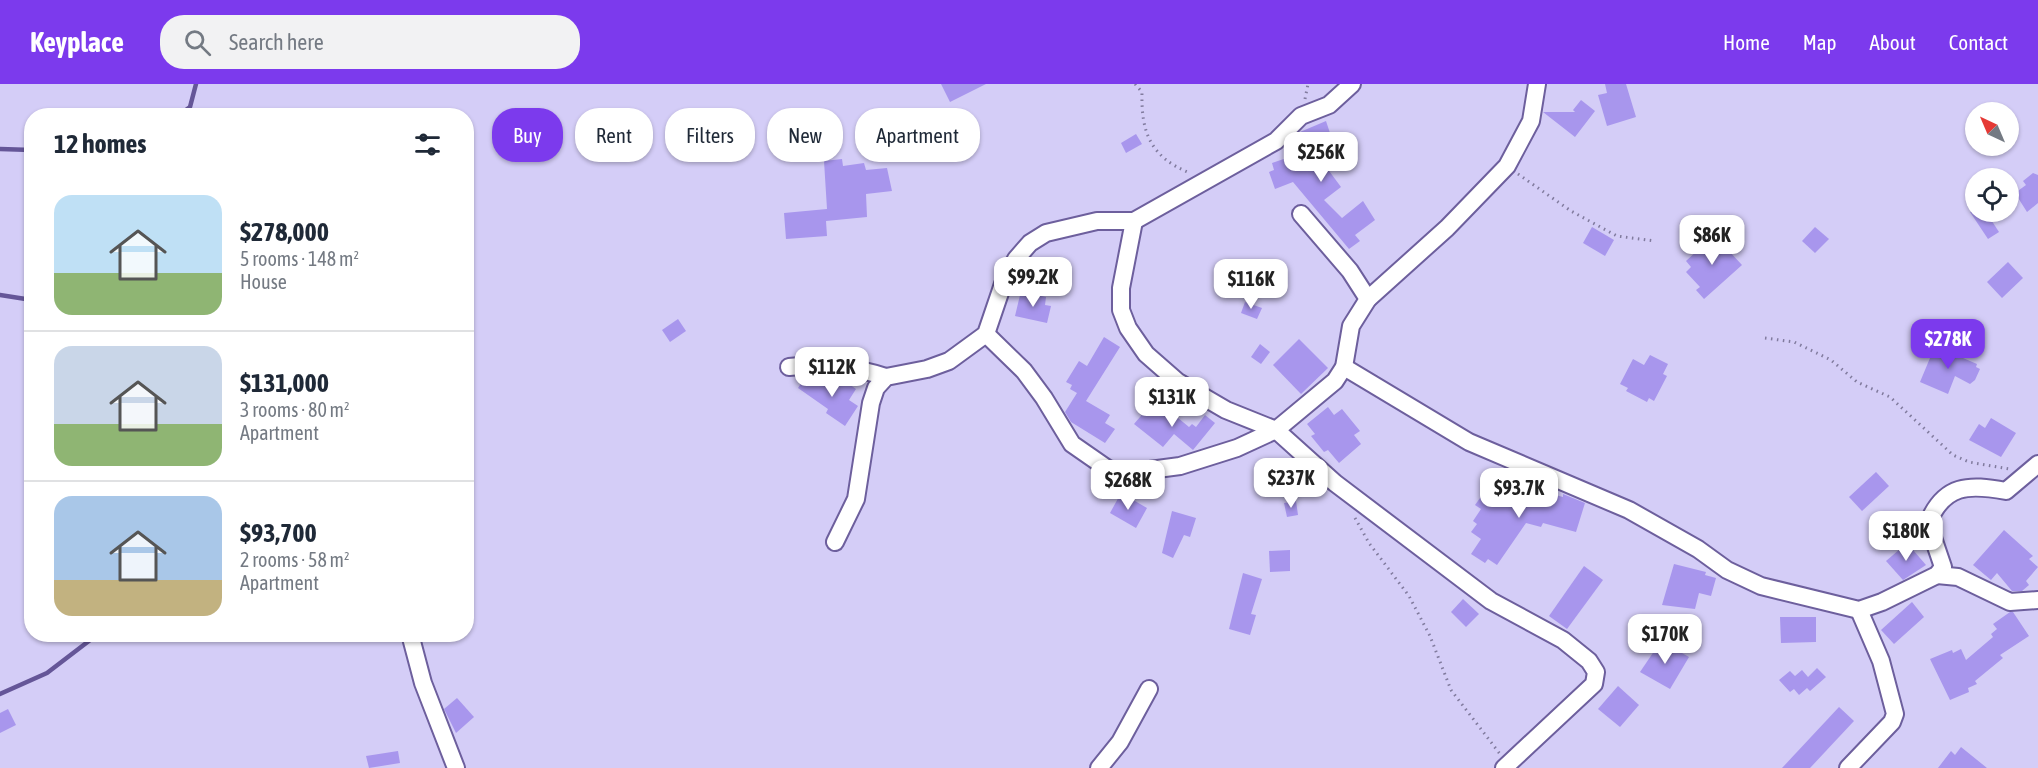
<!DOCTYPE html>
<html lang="en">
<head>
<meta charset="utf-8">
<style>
	:root { --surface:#fff; --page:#f2f2f3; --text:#1f2937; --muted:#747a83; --line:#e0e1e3; --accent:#7c3aed }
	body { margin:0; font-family:"Asap Condensed",sans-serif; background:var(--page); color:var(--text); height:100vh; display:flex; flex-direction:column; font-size:22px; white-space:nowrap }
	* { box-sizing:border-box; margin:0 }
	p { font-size:20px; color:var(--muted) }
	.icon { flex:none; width:33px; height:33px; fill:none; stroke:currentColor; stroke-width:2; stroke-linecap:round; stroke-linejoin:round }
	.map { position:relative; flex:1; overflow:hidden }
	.sheet { position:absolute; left:24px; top:24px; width:450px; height:534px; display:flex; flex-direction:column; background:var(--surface); border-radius:24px; box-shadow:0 2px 4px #0004 }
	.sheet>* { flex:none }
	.guide { position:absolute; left:492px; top:24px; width:570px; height:54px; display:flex; gap:12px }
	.needle { width:39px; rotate:316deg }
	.controls { position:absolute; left:1965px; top:18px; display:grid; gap:12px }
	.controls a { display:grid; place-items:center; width:54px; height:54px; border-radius:50%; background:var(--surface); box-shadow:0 2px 4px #0004; font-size:30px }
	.price { position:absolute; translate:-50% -51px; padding:0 14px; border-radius:12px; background:#fff; color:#222; font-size:20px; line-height:39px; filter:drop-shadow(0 2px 3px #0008) }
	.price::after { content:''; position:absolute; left:50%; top:36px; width:18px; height:14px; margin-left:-9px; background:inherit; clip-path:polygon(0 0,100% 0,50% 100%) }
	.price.selected { background:var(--accent); color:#fff }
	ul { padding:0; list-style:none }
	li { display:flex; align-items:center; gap:18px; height:150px; padding:0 30px }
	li+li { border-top:2px solid var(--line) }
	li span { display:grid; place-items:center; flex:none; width:168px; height:120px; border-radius:18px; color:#555 }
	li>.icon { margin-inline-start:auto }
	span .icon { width:72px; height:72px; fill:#fffc; stroke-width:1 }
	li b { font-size:26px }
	h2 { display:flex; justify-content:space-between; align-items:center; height:72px; padding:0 30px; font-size:26px }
	.chip { padding:0 21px; border-radius:24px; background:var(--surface); box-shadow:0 2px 4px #0004; font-size:21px; line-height:54px }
	.chip.selected { background:var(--accent); color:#fff }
	header { display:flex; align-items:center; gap:36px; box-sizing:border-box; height:84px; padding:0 30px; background:var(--accent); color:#fff }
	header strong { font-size:28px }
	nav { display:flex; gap:33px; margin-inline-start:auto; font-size:21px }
	.search { width:420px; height:54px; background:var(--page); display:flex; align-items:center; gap:15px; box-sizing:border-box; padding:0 21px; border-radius:24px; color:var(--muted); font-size:22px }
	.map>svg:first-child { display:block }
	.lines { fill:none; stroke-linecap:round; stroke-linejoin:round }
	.stream { stroke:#655698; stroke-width:4.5 }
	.building { fill:#a896ed }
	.minor-casing { stroke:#6d5f9d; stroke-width:20 }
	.path { stroke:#817b9e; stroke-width:3; stroke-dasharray:1.5 4.5; stroke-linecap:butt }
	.minor { stroke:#fff; stroke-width:16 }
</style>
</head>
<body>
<header>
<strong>Keyplace</strong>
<div class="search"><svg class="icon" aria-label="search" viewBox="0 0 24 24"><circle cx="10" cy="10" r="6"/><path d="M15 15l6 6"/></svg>Search here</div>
<nav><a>Home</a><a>Map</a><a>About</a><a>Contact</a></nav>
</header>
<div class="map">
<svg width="2038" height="684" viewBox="0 0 2038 684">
	<rect width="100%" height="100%" fill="#d4cdf7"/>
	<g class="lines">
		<g class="stream">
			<path d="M 177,32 L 190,23 L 196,0"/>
			<path d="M 0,65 L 32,66"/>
			<path d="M 0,211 L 32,216"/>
			<path d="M 0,610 L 47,589 L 98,550"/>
		</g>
	</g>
	<g class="building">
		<path d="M 941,0 L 986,0 L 950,18 Z"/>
		<path d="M 1605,0 L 1626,0 L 1636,33 L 1607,42 L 1598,11 L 1607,9 Z"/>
		<path d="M 1581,16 L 1595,27 L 1575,53 L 1543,28 L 1575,28 L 1573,26 Z"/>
		<path d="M 1326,37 L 1337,70 L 1321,76 L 1341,103 L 1324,116 L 1342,134 L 1363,117 L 1375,136 L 1355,151 L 1360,157 L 1349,165 L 1293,98 L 1275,105 L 1269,88 L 1274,86 L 1272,79 L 1307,67 L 1300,48 Z"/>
		<path d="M 1136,50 L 1142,60 L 1126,69 L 1121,59 Z"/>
		<path d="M 842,75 L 843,82 L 864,79 L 866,86 L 887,84 L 892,107 L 866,110 L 867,133 L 826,137 L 827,152 L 786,155 L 784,129 L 827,125 L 824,77 Z"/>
		<path d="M 2033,89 L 2038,91 L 2038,119 L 2027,128 L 2015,109 L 2026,101 L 2023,97 Z"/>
		<path d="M 1970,128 L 1986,128 L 1999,148 L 1988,155 Z"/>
		<path d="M 1592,143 L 1614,156 L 1605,172 L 1583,159 Z"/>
		<path d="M 1815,143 L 1829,155 L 1815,169 L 1802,157 Z"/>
		<path d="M 1714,151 L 1742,181 L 1704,215 L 1696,206 L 1700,203 L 1686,188 L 1691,183 L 1686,177 Z"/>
		<path d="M 2008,178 L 2023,194 L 2002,214 L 1987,198 Z"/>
		<path d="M 1021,207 L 1046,213 L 1045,221 L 1051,222 L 1047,239 L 1015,232 Z"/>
		<path d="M 1245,218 L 1262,224 L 1257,235 L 1241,229 Z"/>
		<path d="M 678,235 L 686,247 L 670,258 L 662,246 Z"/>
		<path d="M 1104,253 L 1120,263 L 1086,317 L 1110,331 L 1105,339 L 1115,345 L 1105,359 L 1071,338 L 1065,328 L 1077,309 L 1070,305 L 1072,301 L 1066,298 L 1079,277 L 1087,282 Z"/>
		<path d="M 1299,255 L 1328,284 L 1301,310 L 1273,281 Z"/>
		<path d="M 1260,260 L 1270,268 L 1261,280 L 1251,273 Z"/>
		<path d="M 1935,262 L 1977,280 L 1976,283 L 1980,285 L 1975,296 L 1970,300 L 1955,292 L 1948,310 L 1920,298 Z"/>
		<path d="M 1650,271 L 1668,280 L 1663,290 L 1667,292 L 1654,317 L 1649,314 L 1647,318 L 1626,307 L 1628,304 L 1620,300 L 1633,275 L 1644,281 Z"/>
		<path d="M 806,292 L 811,292 L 834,308 L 843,296 L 856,305 L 849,316 L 858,322 L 845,342 L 826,329 L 828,325 L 798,304 Z"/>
		<path d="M 1161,320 L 1189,343 L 1192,340 L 1196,343 L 1205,331 L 1215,339 L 1193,366 L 1174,350 L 1163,363 L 1134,340 L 1146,326 L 1152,331 Z"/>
		<path d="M 1328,323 L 1334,331 L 1342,325 L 1360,347 L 1354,351 L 1361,360 L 1339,379 L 1328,366 L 1324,368 L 1311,352 L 1315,350 L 1307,340 Z"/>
		<path d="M 1991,334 L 2016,349 L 2001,373 L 1969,356 L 1979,340 L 1985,344 Z"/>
		<path d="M 1876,388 L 1889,402 L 1862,427 L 1849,413 Z"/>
		<path d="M 1491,402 L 1496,405 L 1498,402 L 1532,423 L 1537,406 L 1563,413 L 1563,410 L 1585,419 L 1576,448 L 1543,439 L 1541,443 L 1526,439 L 1497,481 L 1488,475 L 1485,479 L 1471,470 L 1481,455 L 1471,448 L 1477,440 L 1473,437 L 1481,425 L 1475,421 L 1485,407 L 1488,408 Z"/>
		<path d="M 1121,409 L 1147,424 L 1136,444 L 1110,429 Z"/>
		<path d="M 1296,417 L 1298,431 L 1287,433 L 1284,419 Z"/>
		<path d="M 1172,427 L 1196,434 L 1190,453 L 1184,451 L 1173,474 L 1162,469 Z"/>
		<path d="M 2004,446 L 2033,472 L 2029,475 L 2038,483 L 2026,497 L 2029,501 L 2022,507 L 2012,507 L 1997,489 L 1991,496 L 1973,481 Z"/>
		<path d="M 1907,459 L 1926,481 L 1903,496 L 1886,477 Z"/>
		<path d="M 1290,466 L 1290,487 L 1270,488 L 1269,467 Z"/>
		<path d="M 1674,480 L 1706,488 L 1705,491 L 1716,494 L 1711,512 L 1699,509 L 1695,525 L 1662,521 Z"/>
		<path d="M 1584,482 L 1603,496 L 1567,545 L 1549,532 Z"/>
		<path d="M 1243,489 L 1262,495 L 1251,530 L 1256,531 L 1250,551 L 1229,545 Z"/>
		<path d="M 1463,515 L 1479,530 L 1466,543 L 1451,528 Z"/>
		<path d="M 1912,518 L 1924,533 L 1894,560 L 1881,546 Z"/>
		<path d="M 2010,528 L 2013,528 L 2029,552 L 2000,571 L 2003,574 L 1975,597 L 1977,600 L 1968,604 L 1969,608 L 1950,616 L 1930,575 L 1952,566 L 1953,569 L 1961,565 L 1966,576 L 1993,553 L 1991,550 L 1997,545 L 1993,540 Z"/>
		<path d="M 1780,533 L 1816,533 L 1816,558 L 1781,559 Z"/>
		<path d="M 1661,557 L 1689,573 L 1670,605 L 1640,588 Z"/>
		<path d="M 1817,584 L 1826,593 L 1810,607 L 1807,604 L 1799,611 L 1794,605 L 1790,608 L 1779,596 L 1790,587 L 1795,592 L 1802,586 L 1808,593 Z"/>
		<path d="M 1618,602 L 1639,621 L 1620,643 L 1598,625 Z"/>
		<path d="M 457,614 L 474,633 L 456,649 L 444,625 Z"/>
		<path d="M 1839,623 L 1854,637 L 1810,684 L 1782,684 Z"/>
		<path d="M 8,625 L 16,641 L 0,649 L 0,629 Z"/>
		<path d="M 1961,663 L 1987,684 L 1938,684 L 1951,667 L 1955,671 Z"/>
		<path d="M 398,667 L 400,679 L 369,684 L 366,672 Z"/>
	</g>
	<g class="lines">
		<defs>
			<g id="minor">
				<path d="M 1301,130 L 1350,187 L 1368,215"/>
				<path d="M 1134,137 L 1121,204 L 1121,226 L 1128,244 L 1146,270 L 1178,298 L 1226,326 L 1276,346 L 1335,399 L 1491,517 L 1563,556 L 1589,577 L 1596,588 L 1594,600 L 1504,684"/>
				<path d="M 986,250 L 1024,287 L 1044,314 L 1072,360 L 1108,385 L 1127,389 L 1180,382 L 1237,364 L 1276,346 L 1335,297 L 1344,283 L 1351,242 L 1368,215 L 1447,144 L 1507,82 L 1531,37 L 1537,0"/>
				<path d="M 789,283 C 824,279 852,282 886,293"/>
				<path d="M 1344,283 L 1469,358 L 1629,426 L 1698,465 L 1727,486 L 1761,502 L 1859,526 L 1882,518 L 1937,491 L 1943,483 L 1928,439 C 1944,400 1969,400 2006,407 L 2038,380"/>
				<path d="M 835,458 L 856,415 L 871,319 L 876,304 L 886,293 L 927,285 L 949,277 L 986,250 L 1003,200 L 1016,175 L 1030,159 L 1046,149 L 1097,137 L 1134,137 L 1276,57 L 1301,32 L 1329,21 L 1352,0"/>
				<path d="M 1937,491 L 1958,493 L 2010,518 L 2038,516"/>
				<path d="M 410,550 L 423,599 L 456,684"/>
				<path d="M 1099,684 L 1120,658 L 1149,605"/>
				<path d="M 1848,684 L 1892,638 L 1895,630 L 1881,577 L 1859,526"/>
			</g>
		</defs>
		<use href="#minor" class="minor-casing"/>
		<g class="path">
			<path d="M 1135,0 L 1142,8 C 1141,48 1150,73 1190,89"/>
			<path d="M 1305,15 L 1308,0"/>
			<path d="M 1518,90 L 1571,127 L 1617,152 L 1655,157"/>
			<path d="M 1765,254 L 1794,258 L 1831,276 L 1857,298 L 1890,313 L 1953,371 L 1969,378 L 2009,385"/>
			<path d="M 1355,434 L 1369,459 L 1409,512 L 1430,552 L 1451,606 L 1500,670"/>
		</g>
		<use href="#minor" class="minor"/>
	</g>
</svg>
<div class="controls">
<a><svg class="needle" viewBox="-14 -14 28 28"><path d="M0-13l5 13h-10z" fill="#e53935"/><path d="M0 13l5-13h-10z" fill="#747a83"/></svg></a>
<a><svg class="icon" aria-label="locate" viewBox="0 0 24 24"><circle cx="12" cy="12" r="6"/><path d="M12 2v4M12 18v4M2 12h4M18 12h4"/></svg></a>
</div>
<b class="price" style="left:1321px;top:99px">$256K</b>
<b class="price" style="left:1712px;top:182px">$86K</b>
<b class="price" style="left:1033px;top:224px">$99.2K</b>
<b class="price" style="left:1251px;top:226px">$116K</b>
<b class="price selected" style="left:1948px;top:286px">$278K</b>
<b class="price" style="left:832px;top:314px">$112K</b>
<b class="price" style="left:1172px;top:344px">$131K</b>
<b class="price" style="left:1291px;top:425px">$237K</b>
<b class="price" style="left:1128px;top:427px">$268K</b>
<b class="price" style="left:1519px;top:435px">$93.7K</b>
<b class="price" style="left:1906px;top:478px">$180K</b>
<b class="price" style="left:1665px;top:581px">$170K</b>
<div class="guide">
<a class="chip selected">Buy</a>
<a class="chip">Rent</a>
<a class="chip">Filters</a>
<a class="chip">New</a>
<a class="chip">Apartment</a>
</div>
<section class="sheet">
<h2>12 homes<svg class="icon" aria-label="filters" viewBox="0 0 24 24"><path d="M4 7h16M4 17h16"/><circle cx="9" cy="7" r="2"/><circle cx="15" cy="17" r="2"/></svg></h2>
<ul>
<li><span style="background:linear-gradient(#bfe0f5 65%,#8fb573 0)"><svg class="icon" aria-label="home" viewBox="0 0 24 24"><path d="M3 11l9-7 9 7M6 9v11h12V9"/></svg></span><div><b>$278,000</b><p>5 rooms · 148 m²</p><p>House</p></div></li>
<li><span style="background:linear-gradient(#c9d6e8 65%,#8fb573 0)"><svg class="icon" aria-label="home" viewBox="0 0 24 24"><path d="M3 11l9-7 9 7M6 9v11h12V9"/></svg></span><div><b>$131,000</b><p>3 rooms · 80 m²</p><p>Apartment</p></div></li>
<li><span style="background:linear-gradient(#a9c7e8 70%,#c2b280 0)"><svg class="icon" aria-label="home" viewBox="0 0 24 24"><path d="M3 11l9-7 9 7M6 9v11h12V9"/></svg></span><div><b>$93,700</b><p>2 rooms · 58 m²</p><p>Apartment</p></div></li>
</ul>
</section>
</div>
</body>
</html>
